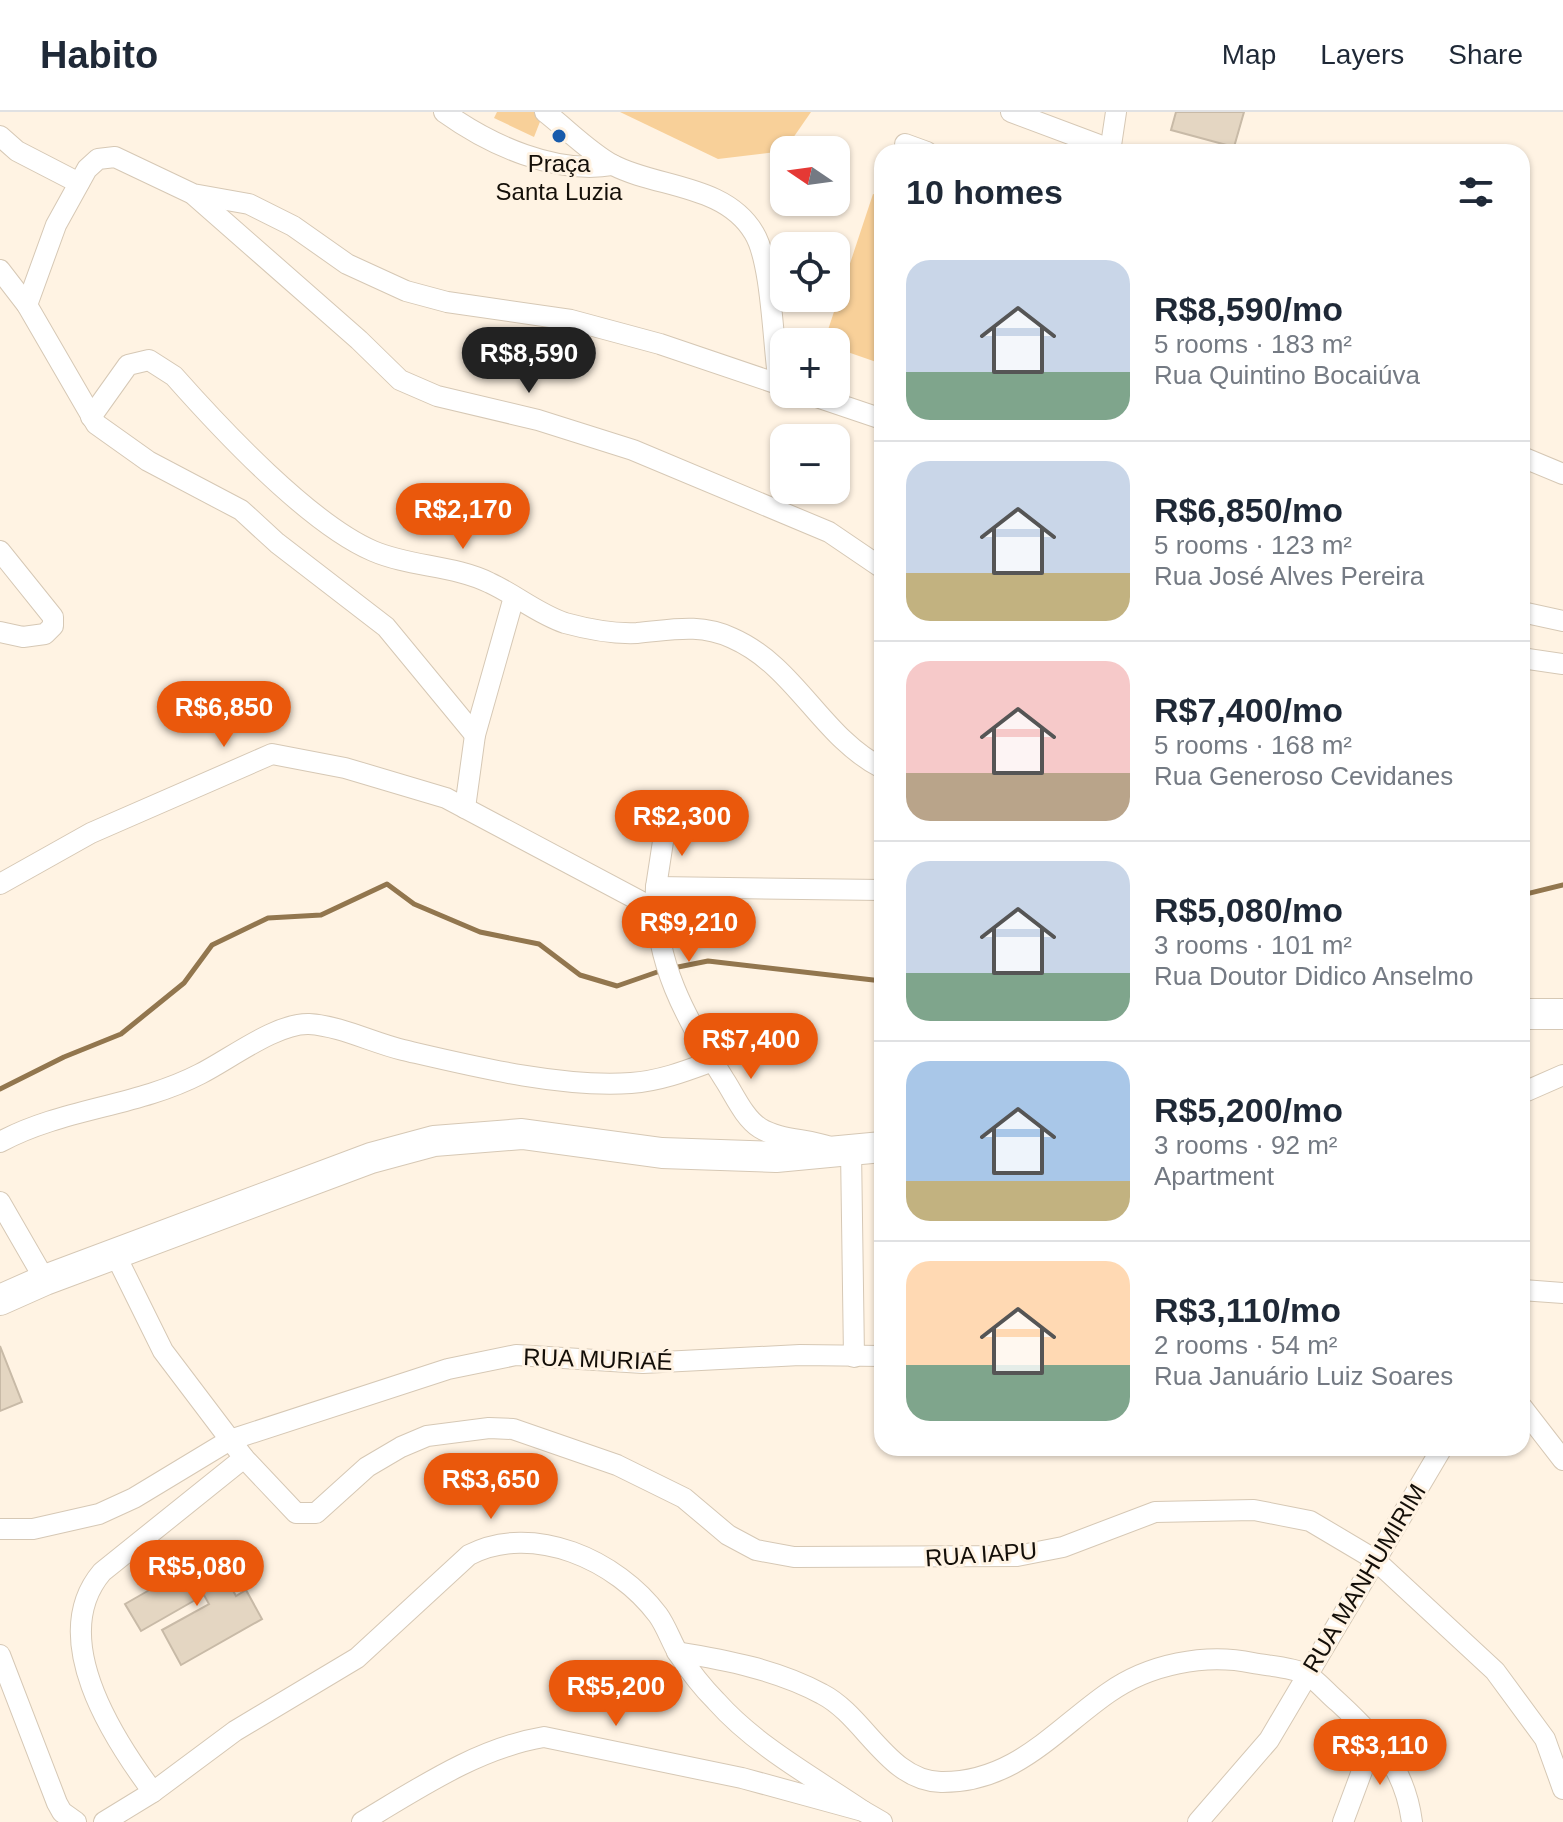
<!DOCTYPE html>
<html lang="en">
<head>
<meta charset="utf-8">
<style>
	:root { --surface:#fff; --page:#f6f6f7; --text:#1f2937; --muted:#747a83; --line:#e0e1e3; --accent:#ea580c }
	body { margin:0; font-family:Arial,sans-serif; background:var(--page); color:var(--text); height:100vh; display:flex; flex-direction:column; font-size:30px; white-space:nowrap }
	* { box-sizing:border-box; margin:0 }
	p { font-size:26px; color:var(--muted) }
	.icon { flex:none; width:44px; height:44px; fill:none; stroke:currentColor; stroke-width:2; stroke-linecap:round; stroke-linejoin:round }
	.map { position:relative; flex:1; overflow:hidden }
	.sheet { position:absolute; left:874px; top:32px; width:656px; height:1312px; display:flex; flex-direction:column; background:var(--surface); border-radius:24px; box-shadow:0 2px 6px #0004 }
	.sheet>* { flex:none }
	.needle { width:52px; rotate:283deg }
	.tools { position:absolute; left:770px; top:24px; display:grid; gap:16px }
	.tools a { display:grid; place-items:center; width:80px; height:80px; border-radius:16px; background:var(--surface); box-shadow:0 2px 6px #0004; font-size:40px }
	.price { position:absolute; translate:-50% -68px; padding:0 18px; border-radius:28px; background:var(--accent); color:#fff; font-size:26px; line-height:52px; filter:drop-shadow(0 2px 4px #0008) }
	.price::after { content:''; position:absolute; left:50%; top:48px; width:24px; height:18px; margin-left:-12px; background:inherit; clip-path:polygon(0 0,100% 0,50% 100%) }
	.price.active { background:#222; color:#fff }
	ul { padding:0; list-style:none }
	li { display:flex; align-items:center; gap:24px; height:200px; padding:0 32px }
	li+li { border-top:2px solid var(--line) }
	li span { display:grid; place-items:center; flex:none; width:224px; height:160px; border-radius:24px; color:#555 }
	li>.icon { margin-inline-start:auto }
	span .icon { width:96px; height:96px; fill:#fffc; stroke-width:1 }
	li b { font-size:34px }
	h2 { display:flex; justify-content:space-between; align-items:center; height:96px; padding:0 32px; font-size:34px }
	header { display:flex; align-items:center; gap:48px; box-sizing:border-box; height:112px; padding:0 40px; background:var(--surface); border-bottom:2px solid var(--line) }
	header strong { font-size:38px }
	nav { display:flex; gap:44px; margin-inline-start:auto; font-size:28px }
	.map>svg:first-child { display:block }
	.green { fill:#f8d099 }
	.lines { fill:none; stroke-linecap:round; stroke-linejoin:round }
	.stream { stroke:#92764e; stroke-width:5 }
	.building { fill:#e4d6c2; stroke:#c8baa7; stroke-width:2 }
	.street-casing { stroke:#d6c8b5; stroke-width:22 }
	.secondary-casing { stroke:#d6c8b5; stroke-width:32 }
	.street { stroke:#fff; stroke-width:20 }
	.secondary { stroke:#fff; stroke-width:30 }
	.poi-dot { fill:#185bab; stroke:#fff3e3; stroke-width:3 }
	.labels { text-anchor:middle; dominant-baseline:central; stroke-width:6; stroke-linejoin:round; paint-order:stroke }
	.poi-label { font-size:24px; fill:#140f09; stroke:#fff3e3 }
	.street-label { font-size:24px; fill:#140f09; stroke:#fff3e3 }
</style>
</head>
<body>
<header>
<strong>Habito</strong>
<nav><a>Map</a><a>Layers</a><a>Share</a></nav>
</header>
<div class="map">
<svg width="1563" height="1710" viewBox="0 0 1563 1710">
	<rect width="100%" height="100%" fill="#fff3e3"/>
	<g class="green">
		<path d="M 497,0 L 540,0 L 543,2 L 534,25 L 494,6 Z"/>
		<path d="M 620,0 L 811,0 L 784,39 L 718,47 Z"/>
		<path d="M 873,82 L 882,84 L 882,252 L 836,236 L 836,230 L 824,230 Z"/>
	</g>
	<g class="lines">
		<g class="stream">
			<path d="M 1522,783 L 1563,773"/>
			<path d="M 673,856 L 708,849 L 882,869"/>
			<path d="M 0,977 L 64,945 L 121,922 L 184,871 L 212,833 L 268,806 L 321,803 L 387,772 L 414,792 L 480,820 L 539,832 L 580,863 L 617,874 L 663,858"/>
		</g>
	</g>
	<g class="building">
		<path d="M 1176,0 L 1244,0 L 1234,35 L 1171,18 Z"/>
		<path d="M 0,1234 L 22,1290 L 0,1299 Z"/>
		<path d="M 221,1437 L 234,1459 L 225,1464 L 236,1484 L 246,1478 L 262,1507 L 181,1553 L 162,1518 L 209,1492 L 204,1483 L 141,1519 L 125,1492 Z"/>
	</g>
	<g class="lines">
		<defs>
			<g id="street">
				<path d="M 444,0 C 490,33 556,63 613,53"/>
				<path d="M 545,0 C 567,17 589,40 613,53 C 657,76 725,72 754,121 C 772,150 773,235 779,272"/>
				<path d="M 1011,0 L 1110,37"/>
				<path d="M 0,24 L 17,39 L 79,71"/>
				<path d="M 905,32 L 927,40"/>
				<path d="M 1110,40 L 1116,0"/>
				<path d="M 195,84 L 359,228 L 400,268 L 437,284 L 538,308 L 633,338 L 829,420 L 882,456"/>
				<path d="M 0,158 L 27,193 L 96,312 L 148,349 L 241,398 L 277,431 L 386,515 L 475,623"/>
				<path d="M 27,193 L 56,113 L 87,57 L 98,47 L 115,45 L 193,82 L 249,92 L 293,114 L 347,152 L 406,179 L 447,190 L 571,208 L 660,232 L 784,274"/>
				<path d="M 808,282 L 882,307"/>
				<path d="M 91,305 L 128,253 L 149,248 L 174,264 C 221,317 310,412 373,439 C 410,455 454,453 490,471 C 516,483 538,502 565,511 C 587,517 615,522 637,521 C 672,518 699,511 732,526 C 796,554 821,625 882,656"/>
				<path d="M 1522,345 L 1563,362"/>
				<path d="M 0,439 L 53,505 L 53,514 L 45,522 L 23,525 L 0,520"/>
				<path d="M 1522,500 L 1563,509"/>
				<path d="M 1522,546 L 1563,552"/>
				<path d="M 465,696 L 475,623 L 514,485"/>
				<path d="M 0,772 L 91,721 L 272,642 L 345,656 L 446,686 L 655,797"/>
				<path d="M 656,775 L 666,710"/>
				<path d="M 1522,981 L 1563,963"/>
				<path d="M 0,1030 C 63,996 136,995 200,962 C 230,947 276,911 309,912 C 341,914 373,931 403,938 C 472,954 560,976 631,971 C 660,969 686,959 713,949"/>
				<path d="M 830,1035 C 808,1027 779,1028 760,1016 C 744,1006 734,982 724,967 C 686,906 653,850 656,775 L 882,778"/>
				<path d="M 851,1038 L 854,1245"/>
				<path d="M 0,1090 L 45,1168"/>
				<path d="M 115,1142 L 163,1239 L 244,1346 L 296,1401 L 316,1401 L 367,1355 L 401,1335 L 427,1324 L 489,1316 L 513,1317 L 617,1353 L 684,1386 L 728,1423 L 756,1438 L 794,1445 L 1017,1444 L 1063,1435 L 1155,1400 L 1254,1398 L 1310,1409 L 1374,1447 L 1495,1559 L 1545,1627 L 1563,1677"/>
				<path d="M 1522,1178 L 1563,1181"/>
				<path d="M 1522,1295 L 1563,1348"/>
				<path d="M 0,1417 L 33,1417 L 99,1402 L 134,1386 L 230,1328 L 448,1257 L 516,1243 L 643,1251 L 800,1243 L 882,1244"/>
				<path d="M 677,1540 C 726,1548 778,1558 822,1582 C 865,1604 888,1669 941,1670 C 1014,1671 1055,1618 1108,1581 C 1149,1552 1205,1541 1253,1551 C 1269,1554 1292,1555 1306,1562 C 1317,1568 1328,1582 1338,1590 C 1377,1626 1405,1656 1412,1710"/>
				<path d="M 0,1543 L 57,1691 L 62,1700 L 76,1710"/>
				<path d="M 153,1680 C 112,1625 47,1525 102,1460 L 244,1346"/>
				<path d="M 104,1710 L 153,1680 L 235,1619 L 357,1546 L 469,1443 C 533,1410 617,1448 658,1503 C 666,1514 671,1529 678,1541 C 689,1558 702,1575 716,1589 C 756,1634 813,1665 863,1699"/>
				<path d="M 362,1710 C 419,1676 478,1636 544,1625 L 742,1666 L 863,1699 L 882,1710"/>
				<path d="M 1198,1710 L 1269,1628 L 1442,1336"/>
				<path d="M 1343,1710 L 1375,1624"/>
			</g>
			<g id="secondary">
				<path d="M 1522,902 L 1563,902"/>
				<path d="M 0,1188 L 45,1168 L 371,1046 L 434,1029 L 522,1022 L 662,1041 L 776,1045 L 882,1035"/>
			</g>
		</defs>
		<use href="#street" class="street-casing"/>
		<use href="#secondary" class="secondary-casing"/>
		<use href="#street" class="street"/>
		<use href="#secondary" class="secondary"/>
	</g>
	<circle class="poi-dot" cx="559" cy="24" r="8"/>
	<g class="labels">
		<g class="poi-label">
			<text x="559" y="51">Praça<tspan x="559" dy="28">Santa Luzia</tspan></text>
		</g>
		<g class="street-label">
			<text transform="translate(598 1247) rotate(2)">RUA MURIAÉ</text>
			<text transform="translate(981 1442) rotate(-4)">RUA IAPU</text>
			<text transform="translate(1364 1466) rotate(-59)">RUA MANHUMIRIM</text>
		</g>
	</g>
</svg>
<div class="tools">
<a><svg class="needle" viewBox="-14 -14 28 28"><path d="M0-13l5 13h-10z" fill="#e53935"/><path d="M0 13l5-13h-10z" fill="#747a83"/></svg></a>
<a><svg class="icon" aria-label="locate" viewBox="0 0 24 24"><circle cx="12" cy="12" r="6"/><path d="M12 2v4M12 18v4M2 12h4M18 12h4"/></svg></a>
<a>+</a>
<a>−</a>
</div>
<b class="price active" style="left:529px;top:283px">R$8,590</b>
<b class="price" style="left:463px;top:439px">R$2,170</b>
<b class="price" style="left:224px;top:637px">R$6,850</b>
<b class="price" style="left:682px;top:746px">R$2,300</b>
<b class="price" style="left:689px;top:852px">R$9,210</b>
<b class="price" style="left:751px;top:969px">R$7,400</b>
<b class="price" style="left:491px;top:1409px">R$3,650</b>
<b class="price" style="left:197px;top:1496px">R$5,080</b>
<b class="price" style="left:616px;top:1616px">R$5,200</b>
<b class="price" style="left:1380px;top:1675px">R$3,110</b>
<section class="sheet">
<h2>10 homes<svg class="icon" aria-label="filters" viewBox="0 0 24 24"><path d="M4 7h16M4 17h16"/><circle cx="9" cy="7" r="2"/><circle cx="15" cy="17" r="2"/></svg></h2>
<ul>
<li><span style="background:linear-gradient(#c9d6e8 70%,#7fa58c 0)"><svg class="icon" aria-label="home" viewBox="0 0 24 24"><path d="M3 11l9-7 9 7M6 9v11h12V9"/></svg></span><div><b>R$8,590/mo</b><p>5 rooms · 183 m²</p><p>Rua Quintino Bocaiúva</p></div></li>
<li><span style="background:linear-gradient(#c9d6e8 70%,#c2b280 0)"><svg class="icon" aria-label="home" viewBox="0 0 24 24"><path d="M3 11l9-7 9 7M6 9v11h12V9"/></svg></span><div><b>R$6,850/mo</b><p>5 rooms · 123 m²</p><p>Rua José Alves Pereira</p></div></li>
<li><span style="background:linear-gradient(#f6c9c9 70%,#b9a48a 0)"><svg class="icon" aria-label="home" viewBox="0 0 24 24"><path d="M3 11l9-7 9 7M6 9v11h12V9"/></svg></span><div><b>R$7,400/mo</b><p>5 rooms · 168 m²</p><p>Rua Generoso Cevidanes</p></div></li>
<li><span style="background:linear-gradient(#c9d6e8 70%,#7fa58c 0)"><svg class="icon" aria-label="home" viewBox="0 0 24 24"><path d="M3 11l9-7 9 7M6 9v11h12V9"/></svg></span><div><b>R$5,080/mo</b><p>3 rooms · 101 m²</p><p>Rua Doutor Didico Anselmo</p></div></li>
<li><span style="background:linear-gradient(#a9c7e8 75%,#c2b280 0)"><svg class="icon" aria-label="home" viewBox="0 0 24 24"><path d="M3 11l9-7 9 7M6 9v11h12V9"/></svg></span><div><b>R$5,200/mo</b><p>3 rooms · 92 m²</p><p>Apartment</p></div></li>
<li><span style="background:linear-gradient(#ffd9b3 65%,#7fa58c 0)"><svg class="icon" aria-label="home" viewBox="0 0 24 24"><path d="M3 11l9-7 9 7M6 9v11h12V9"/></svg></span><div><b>R$3,110/mo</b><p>2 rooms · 54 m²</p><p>Rua Januário Luiz Soares</p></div></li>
</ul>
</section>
</div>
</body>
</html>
